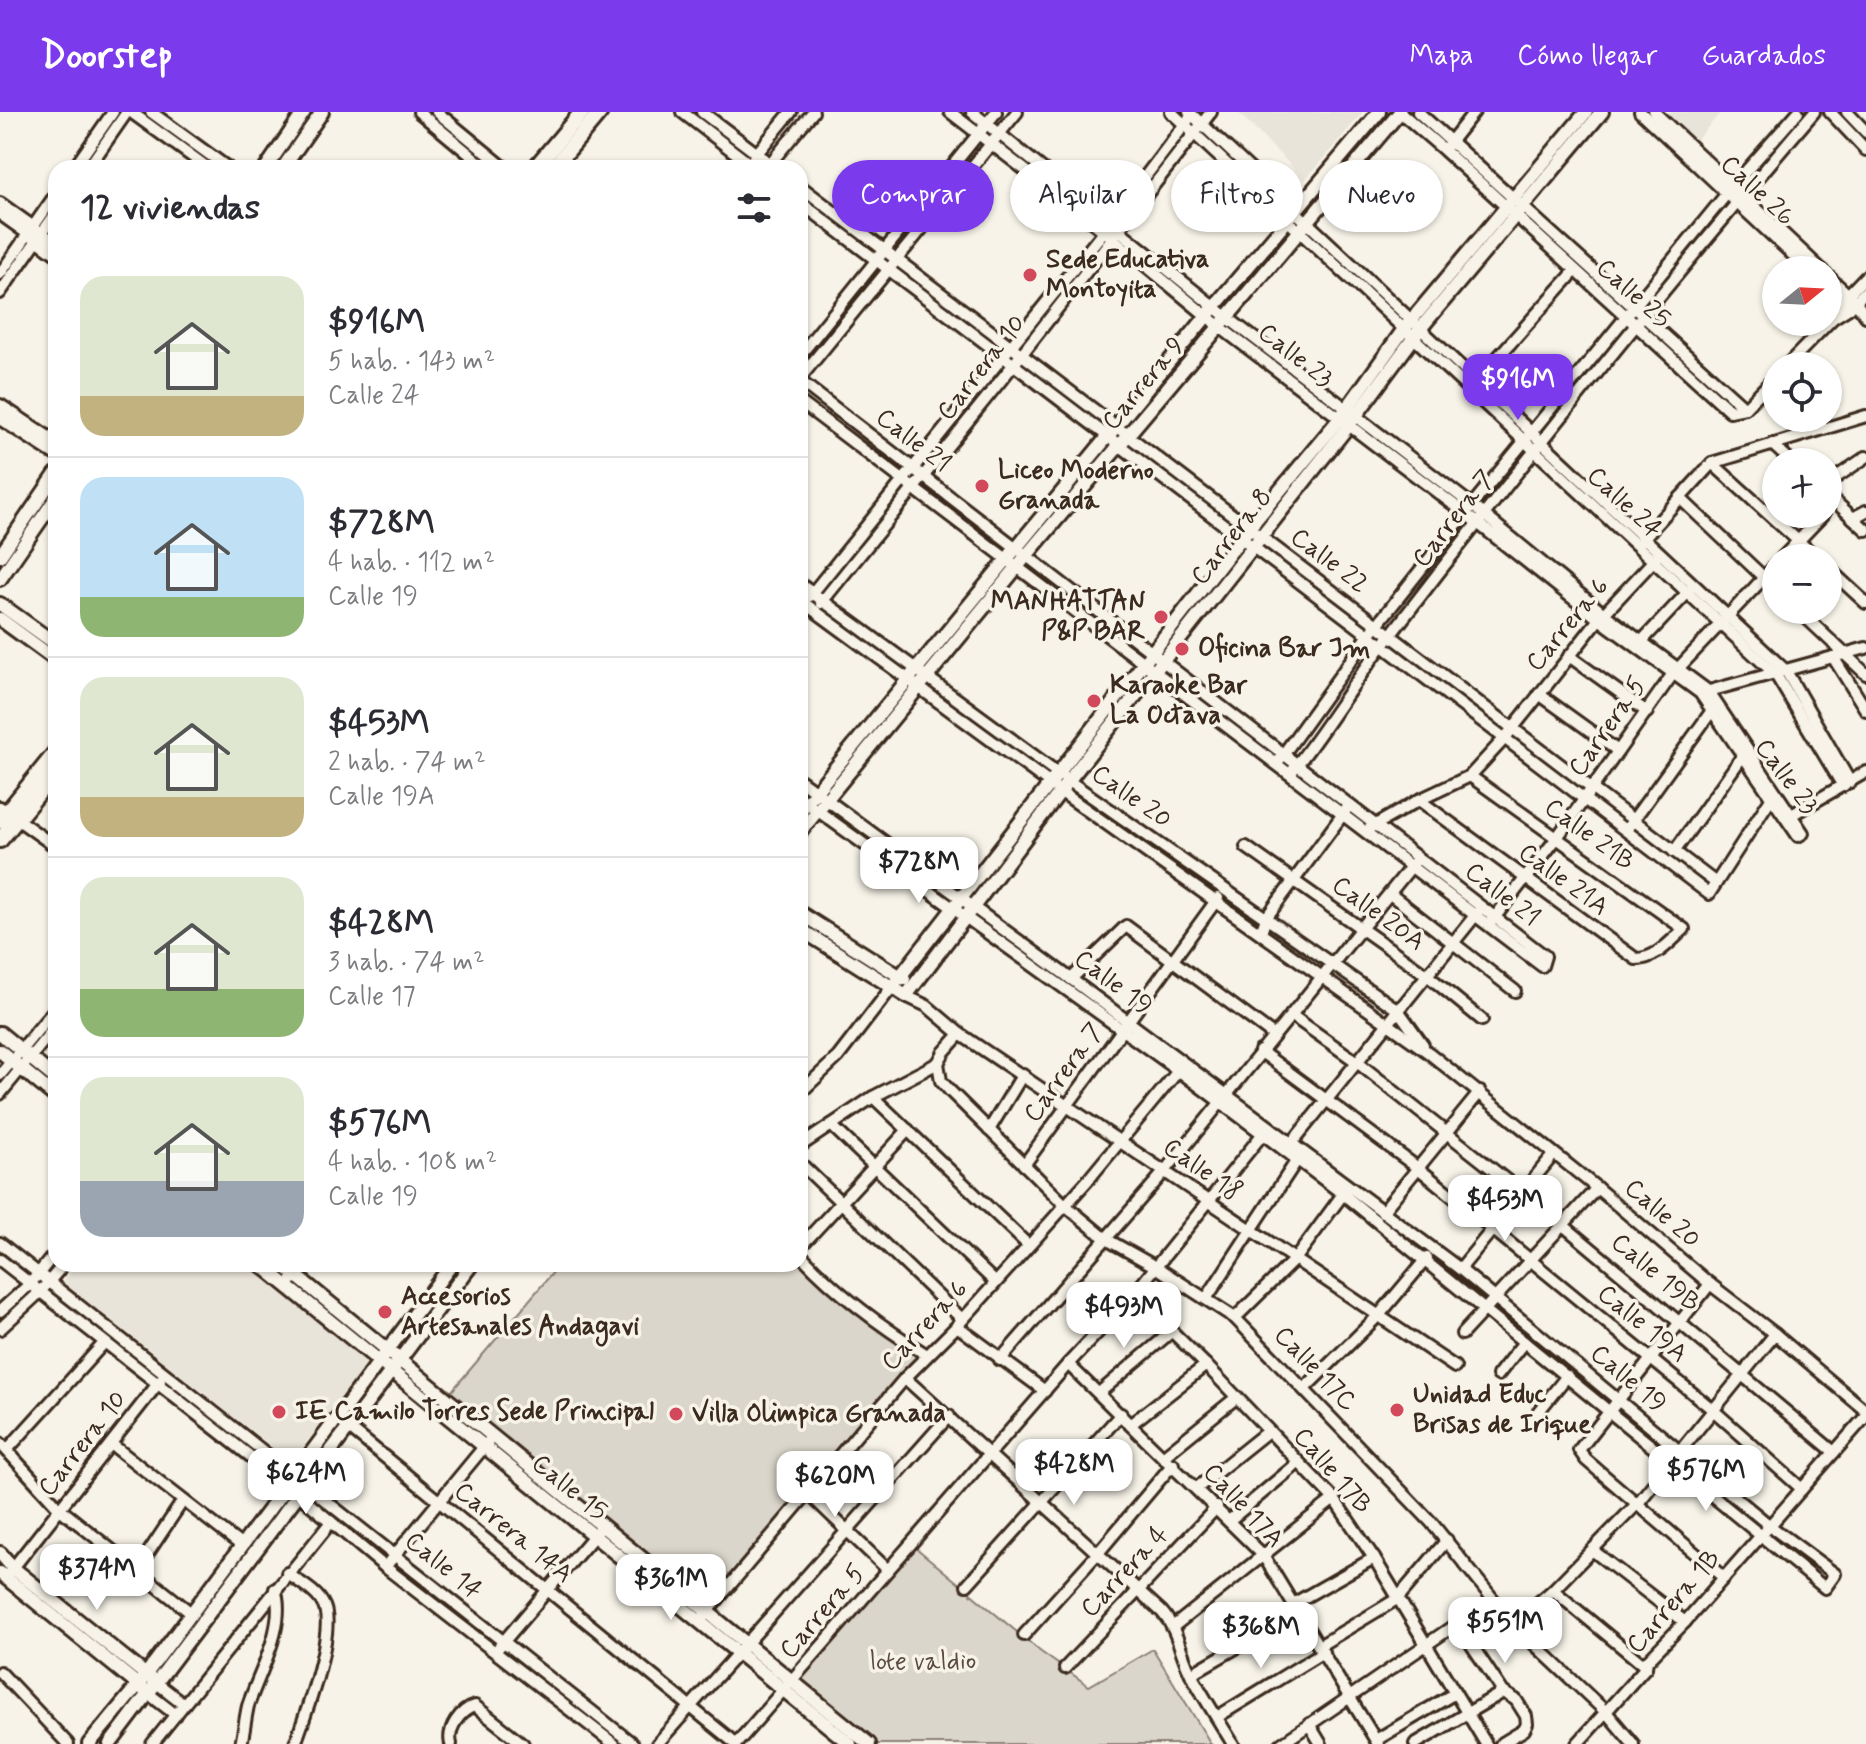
<!DOCTYPE html>
<html lang="es">
<head>
<meta charset="utf-8">
<style>
	:root { --surface:#fff; --page:#f7f7f7; --text:#2b2b33; --muted:#7c7c81; --line:#e1e1e2; --accent:#7c3aed }
	body { margin:0; font-family:Mynerve,sans-serif; background:var(--page); color:var(--text); height:100vh; display:flex; flex-direction:column; font-size:30px; white-space:nowrap }
	* { box-sizing:border-box; margin:0 }
	p { font-size:26px; color:var(--muted) }
	.icon { flex:none; width:44px; height:44px; fill:none; stroke:currentColor; stroke-width:2; stroke-linecap:round; stroke-linejoin:round }
	.map { position:relative; flex:1; overflow:hidden }
	.side { position:absolute; left:48px; top:48px; width:760px; height:1112px; display:flex; flex-direction:column; background:var(--surface); border-radius:24px; box-shadow:0 2px 6px #0004 }
	.side>* { flex:none }
	.guide { position:absolute; left:832px; top:48px; width:760px; height:72px; display:flex; gap:16px }
	.needle { width:52px; rotate:72deg }
	.buttons { position:absolute; left:1762px; top:144px; display:grid; gap:16px }
	.buttons a { display:grid; place-items:center; width:80px; height:80px; border-radius:50%; background:var(--surface); box-shadow:0 2px 6px #0004; font-size:40px }
	.price { position:absolute; translate:-50% -68px; padding:0 18px; border-radius:16px; background:#fff; color:#222; font-size:26px; line-height:52px; filter:drop-shadow(0 2px 4px #0008) }
	.price::after { content:''; position:absolute; left:50%; top:48px; width:24px; height:18px; margin-left:-12px; background:inherit; clip-path:polygon(0 0,100% 0,50% 100%) }
	.price.on { background:var(--accent); color:#fff }
	ul { padding:0; list-style:none }
	li { display:flex; align-items:center; gap:24px; height:200px; padding:0 32px }
	li+li { border-top:2px solid var(--line) }
	li span { display:grid; place-items:center; flex:none; width:224px; height:160px; border-radius:24px; color:#555 }
	li>.icon { margin-inline-start:auto }
	span .icon { width:96px; height:96px; fill:#fffc; stroke-width:1 }
	li b { font-size:34px }
	h2 { display:flex; justify-content:space-between; align-items:center; height:96px; padding:0 32px; font-size:34px }
	.pill { padding:0 28px; border-radius:36px; background:var(--surface); box-shadow:0 2px 6px #0004; font-size:28px; line-height:72px }
	.pill.on { background:var(--accent); color:#fff }
	header { display:flex; align-items:center; gap:48px; box-sizing:border-box; height:112px; padding:0 40px; background:var(--accent); color:#fff }
	header strong { font-size:38px }
	nav { display:flex; gap:44px; margin-inline-start:auto; font-size:28px }
	.map>svg:first-child { display:block }
	.built { fill:#e9e4d9 }
	.green { fill:#dbd6cb; stroke:#8b8074; stroke-width:2 }
	.lines { fill:none; stroke-linecap:round; stroke-linejoin:round }
	.minor-casing { stroke:#3b2a1e; stroke-width:16 }
	.tertiary-casing { stroke:#3b2a1e; stroke-width:18 }
	.secondary-casing { stroke:#3b2a1e; stroke-width:20 }
	.minor { stroke:#f7f3e8; stroke-width:10 }
	.tertiary { stroke:#f7f3e8; stroke-width:12 }
	.secondary { stroke:#f7f3e8; stroke-width:14 }
	.poi-dot { fill:#d1495b; stroke:#f7f3e8; stroke-width:3 }
	.labels { text-anchor:middle; dominant-baseline:central; stroke-width:7; stroke-linejoin:round; paint-order:stroke }
	.street-label { font-size:26px; fill:#3b2a1e; stroke:#f7f3e8 }
	.poi-label { font-size:26px; font-weight:bold; fill:#3b2a1e; stroke:#f7f3e8; text-anchor:start }
	.park-label { font-size:26px; fill:#5b4c41; stroke:#f7f3e8 }
</style>
</head>
<body>
<header>
<strong>Doorstep</strong>
<nav><a>Mapa</a><a>Cómo llegar</a><a>Guardados</a></nav>
</header>
<div class="map">
<svg width="1866" height="1632" viewBox="0 0 1866 1632">
	<rect width="100%" height="100%" fill="#f7f3e8"/>
	<filter id="ink" filterUnits="userSpaceOnUse"><feTurbulence type="fractalNoise" baseFrequency=".0125" numOctaves="2"/><feDisplacementMap in="SourceGraphic" scale="16" xChannelSelector="R" yChannelSelector="G"/><feConvolveMatrix kernelMatrix="1 2 1 2 8 2 1 2 1" color-interpolation-filters="sRGB"/></filter>
	<g filter="url(#ink)">
		<g class="built">
			<path d="M 1238,0 L 1363,0 L 1305,68 Z"/>
			<path d="M 1661,0 L 1721,0 L 1694,31 Z"/>
			<path d="M 77,1152 L 247,1152 L 370,1249 L 291,1350 L 63,1170 Z"/>
		</g>
		<g class="green">
			<path d="M 560,1152 L 799,1152 L 927,1244 L 759,1438 L 706,1493 L 451,1280 Z"/>
			<path d="M 915,1435 L 1041,1540 L 1089,1574 L 1153,1537 L 1211,1632 L 875,1632 L 796,1567 Z"/>
		</g>
		<g class="lines">
			<defs>
				<g id="minor">
					<path d="M 131,0 L 208,56"/>
					<path d="M 151,0 L 228,56"/>
					<path d="M 419,0 L 486,56"/>
					<path d="M 437,0 L 505,56"/>
					<path d="M 682,0 L 755,56"/>
					<path d="M 702,0 L 776,56"/>
					<path d="M 950,0 L 1104,119 L 1220,215 L 1466,402 L 1599,507 L 1700,581 L 1798,724 L 1803,721 L 1708,579 L 1604,502 L 1472,393 L 1228,206 L 972,0"/>
					<path d="M 1171,0 L 1776,563 L 1843,674"/>
					<path d="M 1189,0 L 1786,559 L 1850,670"/>
					<path d="M 1400,0 L 1444,38 L 1730,299 L 1745,296 L 1776,264"/>
					<path d="M 1418,0 L 1745,296"/>
					<path d="M 1640,0 L 1809,158"/>
					<path d="M 1654,0 L 1822,158"/>
					<path d="M 1830,0 L 1866,38"/>
					<path d="M 1847,0 L 1866,20"/>
					<path d="M 1448,33 L 1474,0"/>
					<path d="M 754,45 L 791,0"/>
					<path d="M 768,54 L 813,0"/>
					<path d="M 74,56 L 113,0"/>
					<path d="M 88,56 L 127,0"/>
					<path d="M 800,74 L 1716,771"/>
					<path d="M 800,90 L 1709,782 L 1773,683"/>
					<path d="M 0,91 L 56,131"/>
					<path d="M 0,102 L 56,142"/>
					<path d="M 0,162 L 56,82"/>
					<path d="M 1828,164 L 1856,190 L 1866,204"/>
					<path d="M 1828,176 L 1844,191"/>
					<path d="M 0,181 L 56,101"/>
					<path d="M 1833,206 L 1842,189 L 1866,164"/>
					<path d="M 800,243 L 996,0"/>
					<path d="M 1786,254 L 1833,206 L 1849,196 L 1866,179"/>
					<path d="M 800,266 L 1017,0"/>
					<path d="M 800,269 L 1545,844 L 1542,854 L 800,290"/>
					<path d="M 1473,273 L 1575,159"/>
					<path d="M 1772,332 L 1792,350"/>
					<path d="M 1712,351 L 1817,446"/>
					<path d="M 1828,371 L 1866,345"/>
					<path d="M 1828,383 L 1866,418"/>
					<path d="M 1680,386 L 1776,477"/>
					<path d="M 1853,406 L 1866,399"/>
					<path d="M 1639,431 L 1712,351 L 1866,304"/>
					<path d="M 1782,446 L 1824,402"/>
					<path d="M 1828,456 L 1866,491"/>
					<path d="M 800,472 L 1059,662 L 1398,898 L 1423,933"/>
					<path d="M 810,484 L 1104,119 L 1188,8"/>
					<path d="M 800,488 L 1060,679 L 1429,941 L 1597,1076 L 1710,1172 L 1775,1222 L 1866,1299"/>
					<path d="M 821,491 L 1014,252 L 1211,0"/>
					<path d="M 1798,498 L 1866,562"/>
					<path d="M 1641,530 L 1690,478"/>
					<path d="M 1569,544 L 1647,600"/>
					<path d="M 1833,545 L 1866,598"/>
					<path d="M 1702,581 L 1866,536"/>
					<path d="M 1539,582 L 1618,639"/>
					<path d="M 1280,647 L 1369,523 L 1472,393 L 1733,74 L 1798,0"/>
					<path d="M 1293,658 C 1325,618 1351,574 1382,534 C 1521,353 1665,174 1814,0"/>
					<path d="M 800,668 L 1071,867 L 1460,1157 L 1770,1414 L 1835,1462 L 1825,1476 L 1343,1082 L 1178,958 L 800,686"/>
					<path d="M 1419,688 L 1636,847 C 1656,847 1670,830 1684,817 L 1470,664"/>
					<path d="M 0,695 L 56,735"/>
					<path d="M 1788,705 L 1866,660"/>
					<path d="M 1629,714 L 1713,597"/>
					<path d="M 1370,716 L 1419,688 L 1470,664 L 1505,626 L 1599,507 L 1656,446"/>
					<path d="M 1246,735 L 1427,863 L 1482,908"/>
					<path d="M 1674,740 L 1744,642"/>
					<path d="M 1390,782 L 1515,879"/>
					<path d="M 1491,810 L 1556,727 L 1672,563 L 1776,453"/>
					<path d="M 1261,821 L 1266,806 L 1346,698"/>
					<path d="M 1071,867 L 1126,814 L 1273,923"/>
					<path d="M 906,884 L 927,894 L 960,922 L 1455,1255"/>
					<path d="M 1291,903 L 1357,950 L 1563,1113 L 1834,1340"/>
					<path d="M 1260,939 L 1418,1056 L 1712,1297 L 1802,1377"/>
					<path d="M 938,951 L 941,969 L 950,979 L 1065,1093 L 1106,1127 L 1156,1155 L 1235,1206 L 1431,1410 L 1513,1512 L 1606,1600 L 1633,1632"/>
					<path d="M 0,963 L 56,896"/>
					<path d="M 800,981 L 838,945 L 892,875"/>
					<path d="M 0,982 L 56,914"/>
					<path d="M 873,985 L 1028,1133"/>
					<path d="M 831,1013 L 995,1170"/>
					<path d="M 989,1018 L 1023,962"/>
					<path d="M 1291,1032 L 1478,800"/>
					<path d="M 800,1034 L 873,985 L 938,951 L 944,940 L 960,922"/>
					<path d="M 800,1051 L 962,1207"/>
					<path d="M 1024,1053 L 1218,786"/>
					<path d="M 1382,1100 L 1480,980"/>
					<path d="M 0,1131 L 633,1632"/>
					<path d="M 800,1135 L 908,1018"/>
					<path d="M 800,1142 C 836,1181 882,1215 927,1243"/>
					<path d="M 0,1148 L 287,1373 L 385,1455 L 614,1632"/>
					<path d="M 1460,1157 L 1554,1042"/>
					<path d="M 291,1169 L 305,1152"/>
					<path d="M 1710,1172 L 1579,1338 L 1586,1348 L 1724,1466"/>
					<path d="M 1134,1182 L 1206,1253 L 1334,1387 L 1374,1446 L 1486,1632"/>
					<path d="M 1206,1187 L 1297,1048"/>
					<path d="M 0,1199 L 30,1172 L 56,1140"/>
					<path d="M 1235,1206 L 1296,1146 L 1343,1082"/>
					<path d="M 957,1214 L 1045,1279"/>
					<path d="M 0,1217 L 40,1180 L 64,1152"/>
					<path d="M 1462,1222 L 1597,1076"/>
					<path d="M 1000,1248 L 1165,1059 L 1414,751"/>
					<path d="M 1068,1252 L 1263,1443 L 1378,1632"/>
					<path d="M 1498,1263 L 1524,1230"/>
					<path d="M 905,1266 L 1162,1500 C 1178,1518 1180,1541 1191,1562 C 1204,1586 1219,1609 1233,1632"/>
					<path d="M 1304,1277 L 1380,1202 L 1427,1146"/>
					<path d="M 1099,1281 L 1171,1220"/>
					<path d="M 1538,1300 L 1567,1264"/>
					<path d="M 337,1306 L 736,1632"/>
					<path d="M 1131,1312 L 1206,1253"/>
					<path d="M 0,1331 L 60,1397 L 191,1501"/>
					<path d="M 111,1332 L 242,1434"/>
					<path d="M 7,1338 L 104,1231"/>
					<path d="M 1164,1344 L 1237,1285"/>
					<path d="M 1197,1376 L 1268,1319"/>
					<path d="M 808,1381 L 888,1458"/>
					<path d="M 1230,1408 L 1298,1351"/>
					<path d="M 1592,1438 L 1685,1510"/>
					<path d="M 385,1455 L 488,1330"/>
					<path d="M 136,1459 L 182,1390"/>
					<path d="M 9,1461 L 160,1269"/>
					<path d="M 287,1461 C 299,1470 318,1480 324,1494 C 336,1521 305,1604 295,1632"/>
					<path d="M 967,1473 L 1121,1302"/>
					<path d="M 1553,1478 L 1646,1555"/>
					<path d="M 1293,1492 L 1374,1446"/>
					<path d="M 703,1505 L 905,1266 L 957,1214 L 1088,1068 L 1183,953"/>
					<path d="M 1513,1512 L 1553,1478 L 1638,1391 L 1775,1222"/>
					<path d="M 1174,1514 L 1334,1387"/>
					<path d="M 1024,1523 L 1098,1441 L 1173,1352"/>
					<path d="M 1319,1534 L 1397,1487 L 1447,1428"/>
					<path d="M 499,1535 L 598,1419"/>
					<path d="M 1065,1556 L 1217,1395"/>
					<path d="M 0,1560 L 68,1632"/>
					<path d="M 1191,1562 L 1298,1500"/>
					<path d="M 158,1572 L 184,1592"/>
					<path d="M 149,1582 L 176,1603"/>
					<path d="M 1217,1605 L 1323,1540"/>
					<path d="M 1309,1612 L 1321,1632"/>
					<path d="M 1376,1628 L 1455,1581"/>
					<path d="M 152,1632 L 331,1410"/>
					<path d="M 241,1632 C 244,1620 245,1607 248,1594 C 259,1560 287,1514 275,1477"/>
					<path d="M 451,1632 C 447,1617 460,1598 475,1594 L 523,1632"/>
					<path d="M 657,1632 L 949,1304"/>
					<path d="M 736,1632 L 1068,1252 L 1134,1182 L 1265,1019"/>
					<path d="M 1281,1632 L 1455,1513 L 1461,1517 L 1503,1580 L 1516,1588 L 1526,1604 L 1527,1612 L 1524,1618 L 1501,1632"/>
					<path d="M 1415,1632 L 1503,1580"/>
					<path d="M 1577,1632 L 1646,1555 L 1647,1549 L 1685,1510 L 1866,1304"/>
				</g>
				<g id="tertiary">
					<path d="M 266,56 L 304,0"/>
					<path d="M 283,56 L 322,0"/>
					<path d="M 0,294 L 56,331"/>
					<path d="M 0,306 L 56,342"/>
					<path d="M 0,444 L 56,362"/>
					<path d="M 0,467 L 56,386"/>
					<path d="M 0,492 L 56,532"/>
					<path d="M 0,507 L 56,548"/>
					<path d="M 800,699 L 1214,195 L 1379,0"/>
					<path d="M 800,720 L 1026,444 L 1400,0"/>
					<path d="M 800,801 L 904,867"/>
					<path d="M 800,817 L 906,884 L 1069,668 L 1349,313 L 1420,217 L 1602,0"/>
					<path d="M 892,875 L 1249,416 L 1340,306 L 1404,217 L 1586,0"/>
					<path d="M 0,921 L 56,967"/>
					<path d="M 0,939 L 56,985"/>
					<path d="M 260,1152 L 850,1632"/>
					<path d="M 282,1152 L 869,1632"/>
					<path d="M 0,1441 L 13,1456 L 151,1567"/>
					<path d="M 0,1461 L 143,1577"/>
					<path d="M 89,1632 L 138,1573 L 452,1152"/>
					<path d="M 110,1632 L 472,1152"/>
				</g>
				<g id="secondary">
					<path d="M 535,56 L 582,0"/>
					<path d="M 553,56 L 600,0"/>
					<path d="M 0,709 L 56,640"/>
					<path d="M 0,728 L 56,660"/>
				</g>
			</defs>
			<use href="#minor" class="minor-casing"/>
			<use href="#tertiary" class="tertiary-casing"/>
			<use href="#secondary" class="secondary-casing"/>
			<use href="#minor" class="minor"/>
			<use href="#tertiary" class="tertiary"/>
			<use href="#secondary" class="secondary"/>
		</g>
	</g>
	<g class="poi-dot">
		<circle cx="1030" cy="163" r="8"/>
		<circle cx="982" cy="374" r="8"/>
		<circle cx="1161" cy="505" r="8"/>
		<circle cx="1182" cy="537" r="8"/>
		<circle cx="1094" cy="589" r="8"/>
		<circle cx="385" cy="1200" r="8"/>
		<circle cx="1397" cy="1298" r="8"/>
		<circle cx="279" cy="1300" r="8"/>
		<circle cx="676" cy="1302" r="8"/>
	</g>
	<g class="labels">
		<g class="street-label">
			<text transform="translate(1757 79) rotate(43)">Calle 26</text>
			<text transform="translate(1633 182) rotate(42)">Calle 25</text>
			<text transform="translate(1295 244) rotate(38)">Calle 23</text>
			<text transform="translate(982 256) rotate(-52)">Carrera 10</text>
			<text transform="translate(1144 272) rotate(-50)">Carrera 9</text>
			<text transform="translate(913 329) rotate(38)">Calle 21</text>
			<text transform="translate(1624 391) rotate(43)">Calle 24</text>
			<text transform="translate(1454 407) rotate(-52)">Carrera 7</text>
			<text transform="translate(1232 425) rotate(-52)">Carrera 8</text>
			<text transform="translate(1329 449) rotate(37)">Calle 22</text>
			<text transform="translate(1568 513) rotate(-50)">Carrera 6</text>
			<text transform="translate(1608 615) rotate(-55)">Carrera 5</text>
			<text transform="translate(1786 665) rotate(53)">Calle 23</text>
			<text transform="translate(1131 685) rotate(35)">Calle 20</text>
			<text transform="translate(1589 723) rotate(36)">Calle 21B</text>
			<text transform="translate(1563 768) rotate(36)">Calle 21A</text>
			<text transform="translate(1502 783) rotate(38)">Calle 21</text>
			<text transform="translate(1378 802) rotate(36)">Calle 20A</text>
			<text transform="translate(1113 871) rotate(37)">Calle 19</text>
			<text transform="translate(1064 961) rotate(-54)">Carrera 7</text>
			<text transform="translate(1202 1058) rotate(35)">Calle 18</text>
			<text transform="translate(1662 1102) rotate(41)">Calle 20</text>
			<text transform="translate(1655 1161) rotate(40)">Calle 19B</text>
			<text transform="translate(1642 1212) rotate(39)">Calle 19A</text>
			<text transform="translate(925 1214) rotate(-47)">Carrera 6</text>
			<text transform="translate(1315 1257) rotate(46)">Calle 17C</text>
			<text transform="translate(1628 1267) rotate(40)">Calle 19</text>
			<text transform="translate(83 1332) rotate(-52)">Carrera 10</text>
			<text transform="translate(1332 1359) rotate(49)">Calle 17B</text>
			<text transform="translate(569 1376) rotate(39)">Calle 15</text>
			<text transform="translate(1243 1394) rotate(47)">Calle 17A</text>
			<text transform="translate(513 1421) rotate(39)">Carrera 14A</text>
			<text transform="translate(443 1454) rotate(39)">Calle 14</text>
			<text transform="translate(1125 1460) rotate(-47)">Carrera 4</text>
			<text transform="translate(1674 1490) rotate(-49)">Carrera 1B</text>
			<text transform="translate(823 1500) rotate(-49)">Carrera 5</text>
		</g>
		<g class="poi-label">
			<text x="1046" y="148">Sede Educativa<tspan x="1046" dy="30">Montoyita</tspan></text>
			<text x="998" y="359">Liceo Moderno<tspan x="998" dy="30">Granada</tspan></text>
			<text x="1145" y="490" text-anchor="end">MANHATTAN<tspan x="1145" dy="30">P&amp;P BAR</tspan></text>
			<text x="1198" y="537">Oficina Bar Jm</text>
			<text x="1110" y="574">Karaoke Bar<tspan x="1110" dy="30">La Octava</tspan></text>
			<text x="401" y="1185">Accesorios<tspan x="401" dy="30">Artesanales Andagavi</tspan></text>
			<text x="1413" y="1283">Unidad Educ<tspan x="1413" dy="30">Brisas de Irique</tspan></text>
			<text x="295" y="1300">IE Camilo Torres Sede Principal</text>
			<text x="692" y="1302">Villa Olimpica Granada</text>
		</g>
		<g class="park-label">
			<text x="923" y="1550">lote valdio</text>
		</g>
	</g>
</svg>
<div class="buttons">
<a><svg class="needle" viewBox="-14 -14 28 28"><path d="M0-13l5 13h-10z" fill="#e53935"/><path d="M0 13l5-13h-10z" fill="#7c7c81"/></svg></a>
<a><svg class="icon" aria-label="locate" viewBox="0 0 24 24"><circle cx="12" cy="12" r="6"/><path d="M12 2v4M12 18v4M2 12h4M18 12h4"/></svg></a>
<a>+</a>
<a>−</a>
</div>
<b class="price on" style="left:1518px;top:310px">$916M</b>
<b class="price" style="left:919px;top:793px">$728M</b>
<b class="price" style="left:1505px;top:1131px">$453M</b>
<b class="price" style="left:1124px;top:1238px">$493M</b>
<b class="price" style="left:1074px;top:1395px">$428M</b>
<b class="price" style="left:1706px;top:1401px">$576M</b>
<b class="price" style="left:306px;top:1404px">$624M</b>
<b class="price" style="left:835px;top:1407px">$620M</b>
<b class="price" style="left:97px;top:1500px">$374M</b>
<b class="price" style="left:671px;top:1510px">$361M</b>
<b class="price" style="left:1505px;top:1553px">$551M</b>
<b class="price" style="left:1261px;top:1558px">$368M</b>
<div class="guide">
<a class="pill on">Comprar</a>
<a class="pill">Alquilar</a>
<a class="pill">Filtros</a>
<a class="pill">Nuevo</a>
</div>
<section class="side">
<h2>12 viviendas<svg class="icon" aria-label="filters" viewBox="0 0 24 24"><path d="M4 7h16M4 17h16"/><circle cx="9" cy="7" r="2"/><circle cx="15" cy="17" r="2"/></svg></h2>
<ul>
<li><span style="background:linear-gradient(#dfe7d0 75%,#c2b280 0)"><svg class="icon" aria-label="home" viewBox="0 0 24 24"><path d="M3 11l9-7 9 7M6 9v11h12V9"/></svg></span><div><b>$916M</b><p>5 hab. · 143 m²</p><p>Calle 24</p></div></li>
<li><span style="background:linear-gradient(#bfe0f5 75%,#8fb573 0)"><svg class="icon" aria-label="home" viewBox="0 0 24 24"><path d="M3 11l9-7 9 7M6 9v11h12V9"/></svg></span><div><b>$728M</b><p>4 hab. · 112 m²</p><p>Calle 19</p></div></li>
<li><span style="background:linear-gradient(#dfe7d0 75%,#c2b280 0)"><svg class="icon" aria-label="home" viewBox="0 0 24 24"><path d="M3 11l9-7 9 7M6 9v11h12V9"/></svg></span><div><b>$453M</b><p>2 hab. · 74 m²</p><p>Calle 19A</p></div></li>
<li><span style="background:linear-gradient(#dfe7d0 70%,#8fb573 0)"><svg class="icon" aria-label="home" viewBox="0 0 24 24"><path d="M3 11l9-7 9 7M6 9v11h12V9"/></svg></span><div><b>$428M</b><p>3 hab. · 74 m²</p><p>Calle 17</p></div></li>
<li><span style="background:linear-gradient(#dfe7d0 65%,#9aa5b1 0)"><svg class="icon" aria-label="home" viewBox="0 0 24 24"><path d="M3 11l9-7 9 7M6 9v11h12V9"/></svg></span><div><b>$576M</b><p>4 hab. · 108 m²</p><p>Calle 19</p></div></li>
</ul>
</section>
</div>
</body>
</html>
